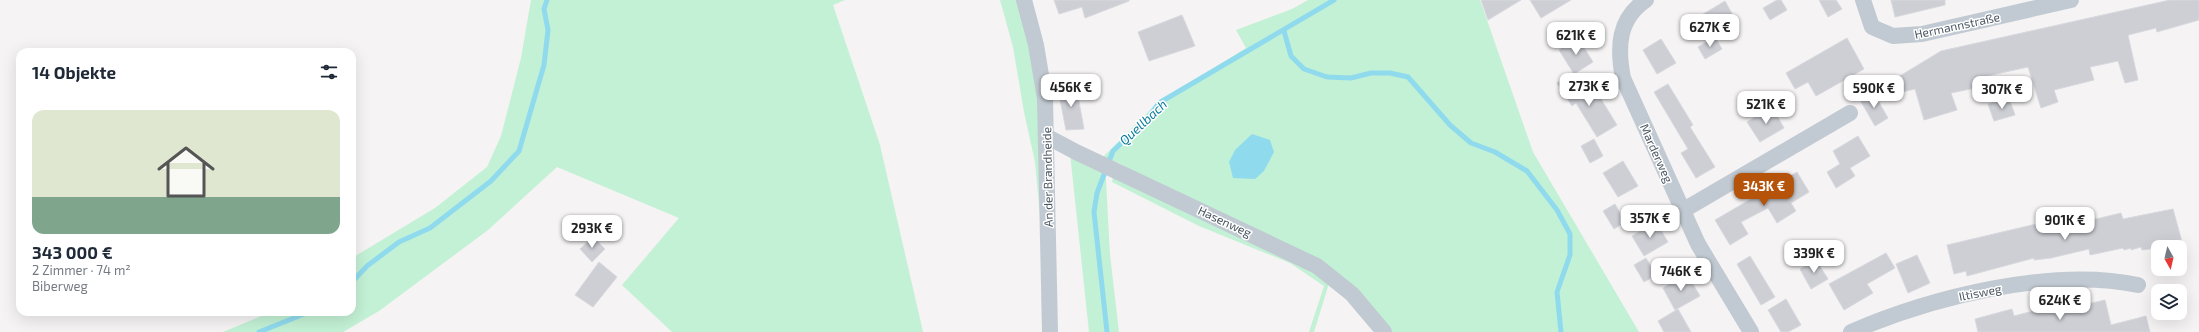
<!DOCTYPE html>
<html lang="de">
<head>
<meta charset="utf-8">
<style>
	:root { --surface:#fff; --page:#f6f6f7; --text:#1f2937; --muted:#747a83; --accent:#b45309 }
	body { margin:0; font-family:"Exo 2",sans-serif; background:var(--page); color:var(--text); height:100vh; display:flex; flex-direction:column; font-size:15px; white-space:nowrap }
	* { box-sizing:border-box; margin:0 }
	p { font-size:13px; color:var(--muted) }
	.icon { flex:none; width:22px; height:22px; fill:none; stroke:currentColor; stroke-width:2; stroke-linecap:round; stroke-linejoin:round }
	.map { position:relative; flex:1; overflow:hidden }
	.drawer { position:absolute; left:16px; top:48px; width:340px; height:268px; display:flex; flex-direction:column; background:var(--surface); border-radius:12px; box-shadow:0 4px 16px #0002 }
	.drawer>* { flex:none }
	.needle { width:26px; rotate:172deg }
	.tools { position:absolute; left:2151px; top:240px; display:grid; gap:8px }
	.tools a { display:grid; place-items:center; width:36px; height:36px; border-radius:8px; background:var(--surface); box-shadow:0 4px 16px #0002; font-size:20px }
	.price { position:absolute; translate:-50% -34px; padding:0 9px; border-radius:8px; background:#fff; color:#222; font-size:13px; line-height:26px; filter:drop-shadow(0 1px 2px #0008) }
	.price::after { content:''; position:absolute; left:50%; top:24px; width:12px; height:9px; margin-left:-6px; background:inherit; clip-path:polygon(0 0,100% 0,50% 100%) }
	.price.selected { background:var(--accent); color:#fff }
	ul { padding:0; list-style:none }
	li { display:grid; align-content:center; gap:8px; height:212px; padding:0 16px }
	li span { display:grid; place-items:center; height:124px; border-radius:12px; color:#555 }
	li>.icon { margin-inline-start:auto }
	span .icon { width:72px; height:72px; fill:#fffc; stroke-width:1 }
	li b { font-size:17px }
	h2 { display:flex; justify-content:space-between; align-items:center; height:48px; padding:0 16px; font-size:17px }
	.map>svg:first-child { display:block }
	.green { fill:#c3f1d5 }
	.water { fill:#90daee }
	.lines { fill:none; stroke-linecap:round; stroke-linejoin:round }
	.stream { stroke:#90daee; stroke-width:5 }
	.building { fill:#cdcfd5; stroke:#d7d9de }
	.minor { stroke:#c1cad2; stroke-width:16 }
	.labels { text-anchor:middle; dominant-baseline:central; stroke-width:3; stroke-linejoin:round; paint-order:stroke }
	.street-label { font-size:12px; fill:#4a5661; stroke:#fff }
	.water-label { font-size:13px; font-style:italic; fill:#0c7c9b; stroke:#fff }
</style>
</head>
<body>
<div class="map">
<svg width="2199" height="332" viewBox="0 0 2199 332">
	<rect width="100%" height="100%" fill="#f5f3f3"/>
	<g class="green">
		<path d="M 531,0 L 845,0 L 833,5 L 880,145 L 923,332 L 672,332 L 622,285 L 679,218 L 557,167 L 488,230 L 379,311 L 343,332 L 223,332 L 271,312 L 352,312 L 352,258 L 435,208 L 487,167 L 501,136 L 521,58 Z"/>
		<path d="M 1000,0 L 1019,0 L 1026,26 L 1041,112 L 1042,332 L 1041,226 L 1035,162 L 1024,112 L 1013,47 Z"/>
		<path d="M 1308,0 L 1480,0 L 1533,152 L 1639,332 L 1390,332 L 1364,301 L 1119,163 L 1103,157 L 1157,103 L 1246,48 L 1236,30 L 1292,9 Z"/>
		<path d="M 1070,153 L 1105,161 L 1110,255 L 1119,332 L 1089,332 Z"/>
		<path d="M 1114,172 L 1330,280 L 1314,332 L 1309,332 L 1324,286 L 1290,263 L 1199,226 L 1112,182 Z"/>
	</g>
	<path class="water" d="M 1252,134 L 1270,140 L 1274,152 L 1264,171 L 1255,179 L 1233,178 L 1229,162 L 1235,150 Z"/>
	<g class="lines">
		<g class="stream">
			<path d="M 1284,31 L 1291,56 L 1304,69 L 1327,77 L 1351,78 L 1371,73 L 1390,73 L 1408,77 L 1450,125 L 1471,143 L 1495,152 L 1527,171 L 1557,210 L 1570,234 L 1570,255 L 1557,292 L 1561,332"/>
			<path d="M 352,282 L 367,266 L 399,242 L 430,228 L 491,181 L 519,151 L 544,65 L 548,30 L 544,9 L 547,0"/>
			<path d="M 259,332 L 309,312"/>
			<path d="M 1107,332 L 1094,212 L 1097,193 L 1113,151 L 1147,119 L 1159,103 L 1334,0"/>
		</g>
	</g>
	<g class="building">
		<path d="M 1054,0 L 1129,0 L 1129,1 L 1085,18 L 1082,7 L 1059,14 Z"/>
		<path d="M 1481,0 L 1521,0 L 1488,20 Z"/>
		<path d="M 1530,0 L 1571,0 L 1541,18 Z"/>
		<path d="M 1777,0 L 1781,0 L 1787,10 L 1770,20 L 1763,8 Z"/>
		<path d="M 1819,0 L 1836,0 L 1842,9 L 1828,17 Z"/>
		<path d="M 1891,0 L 1945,0 L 1945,5 L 1895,17 Z"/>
		<path d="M 2170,0 L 2199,0 L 2199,20 L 2157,32 L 2156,28 L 2128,35 L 2138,80 L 2125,83 L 2118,61 L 2090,67 L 2094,80 L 2054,90 L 2058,102 L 2041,108 L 2028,67 L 1987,76 L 1990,85 L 1951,93 L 1957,110 L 1924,120 L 1915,89 L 1893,94 L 1890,82 L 1941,51 Z"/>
		<path d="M 1725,1 L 1736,21 L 1711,36 L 1700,16 Z"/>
		<path d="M 1182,15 L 1195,46 L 1149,61 L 1138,32 Z"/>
		<path d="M 1715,37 L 1722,49 L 1705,59 L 1698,47 Z"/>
		<path d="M 1578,38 L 1593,62 L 1574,74 L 1559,50 Z"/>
		<path d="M 1847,38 L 1864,69 L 1816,96 L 1808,82 L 1795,89 L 1786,73 Z"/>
		<path d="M 1661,39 L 1676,63 L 1657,74 L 1643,50 Z"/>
		<path d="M 1569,75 L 1583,99 L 1580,101 L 1596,91 L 1617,125 L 1597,137 L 1576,103 L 1572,106 L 1557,83 Z"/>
		<path d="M 1668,84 L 1693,125 L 1690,127 L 1715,167 L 1696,178 L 1681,153 L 1688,149 L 1654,92 Z"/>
		<path d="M 1076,85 L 1084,129 L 1066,130 L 1058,89 Z"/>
		<path d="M 1873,92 L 1888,118 L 1875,126 L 1860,100 Z"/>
		<path d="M 2009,98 L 2015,115 L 1994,121 L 1988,104 Z"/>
		<path d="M 1772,107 L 1784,128 L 1760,142 L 1747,122 Z"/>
		<path d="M 1858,136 L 1870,156 L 1850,168 L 1855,176 L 1836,188 L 1827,172 L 1840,164 L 1833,151 Z"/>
		<path d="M 1594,139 L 1603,156 L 1590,163 L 1581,146 Z"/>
		<path d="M 1623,161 L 1638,186 L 1618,197 L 1603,173 Z"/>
		<path d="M 1797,172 L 1809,192 L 1791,203 L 1796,211 L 1777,223 L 1768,208 L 1741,222 L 1748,234 L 1730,245 L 1715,220 Z"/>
		<path d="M 1615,204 L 1625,222 L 1614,229 L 1603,211 Z"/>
		<path d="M 2173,209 L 2182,242 L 2165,247 L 2142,250 L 2141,247 L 2131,250 L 2131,248 L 2124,250 L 2123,248 L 2090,255 L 2089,249 L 2051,258 L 2034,260 L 2034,258 L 1967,276 L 1966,271 L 1954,274 L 1947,245 L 2049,221 L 2051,228 L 2087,218 L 2088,221 L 2121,213 L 2123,219 Z"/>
		<path d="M 1656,222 L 1668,242 L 1644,256 L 1632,236 Z"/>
		<path d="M 593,237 L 605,249 L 592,262 L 580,249 Z"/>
		<path d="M 1886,253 L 1895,268 L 1867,284 L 1873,293 L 1844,310 L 1829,284 Z"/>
		<path d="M 1917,255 L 1930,283 L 1908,293 L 1896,264 Z"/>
		<path d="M 1750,256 L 1775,297 L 1761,305 L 1737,264 Z"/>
		<path d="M 1646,258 L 1656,275 L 1644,282 L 1634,265 Z"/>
		<path d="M 1816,260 L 1828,279 L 1811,289 L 1800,269 Z"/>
		<path d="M 599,262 L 617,277 L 593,307 L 575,295 Z"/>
		<path d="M 1687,274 L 1700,296 L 1675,310 L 1663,288 Z"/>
		<path d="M 1786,299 L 1801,325 L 1788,332 L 1781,332 L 1768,310 Z"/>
		<path d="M 2105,300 L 2111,325 L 2146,316 L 2150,332 L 1978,332 L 1975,319 L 2012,309 L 2014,316 L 2052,306 L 2054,312 Z"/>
		<path d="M 1678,309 L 1691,332 L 1664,332 L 1658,321 Z"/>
	</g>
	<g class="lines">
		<g class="minor">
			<path d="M 1024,0 L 1036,45 L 1045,99 L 1050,332"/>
			<path d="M 1646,0 C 1618,19 1617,47 1623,78 L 1698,244 L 1751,332"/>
			<path d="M 1863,0 L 1872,27 L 1893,36 L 1922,34 L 2071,0"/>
			<path d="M 1046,136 L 1076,152 L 1317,266 L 1352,294 L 1384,332"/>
			<path d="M 1682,211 L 1850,113"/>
			<path d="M 1851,332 C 1932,297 2051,267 2138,285"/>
		</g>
	</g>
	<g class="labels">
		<g class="street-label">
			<text transform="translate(1957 25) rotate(-12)">Hermannstraße</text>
			<text transform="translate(1657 153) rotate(66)">Marderweg</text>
			<text transform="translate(1047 177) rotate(-91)">An der Brandheide</text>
			<text transform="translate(1225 221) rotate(25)">Hasenweg</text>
			<text transform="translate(1980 292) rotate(-11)">Iltisweg</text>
		</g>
		<g class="water-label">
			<text transform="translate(1143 122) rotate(-43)">Quellbach</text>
		</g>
	</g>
</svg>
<div class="tools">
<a><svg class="needle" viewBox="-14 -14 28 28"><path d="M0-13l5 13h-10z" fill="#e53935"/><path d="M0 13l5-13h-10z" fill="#747a83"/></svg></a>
<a><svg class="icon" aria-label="layers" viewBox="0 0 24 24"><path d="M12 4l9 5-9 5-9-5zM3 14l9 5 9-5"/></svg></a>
</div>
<b class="price" style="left:1710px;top:48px">627K €</b>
<b class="price" style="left:1576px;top:56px">621K €</b>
<b class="price" style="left:1589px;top:107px">273K €</b>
<b class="price" style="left:1071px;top:108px">456K €</b>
<b class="price" style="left:1874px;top:109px">590K €</b>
<b class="price" style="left:2002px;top:110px">307K €</b>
<b class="price" style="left:1766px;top:125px">521K €</b>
<b class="price selected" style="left:1764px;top:207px">343K €</b>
<b class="price" style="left:1650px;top:239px">357K €</b>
<b class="price" style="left:2065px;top:241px">901K €</b>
<b class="price" style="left:592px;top:249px">293K €</b>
<b class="price" style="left:1814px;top:274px">339K €</b>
<b class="price" style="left:1681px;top:292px">746K €</b>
<b class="price" style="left:2060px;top:321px">624K €</b>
<section class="drawer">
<h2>14 Objekte<svg class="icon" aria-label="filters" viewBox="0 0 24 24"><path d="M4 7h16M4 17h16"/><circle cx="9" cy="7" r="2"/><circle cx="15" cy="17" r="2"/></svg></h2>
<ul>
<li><span style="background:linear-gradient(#dfe7d0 70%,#7fa58c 0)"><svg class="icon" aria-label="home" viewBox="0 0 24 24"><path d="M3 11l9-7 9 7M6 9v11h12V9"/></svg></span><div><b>343 000 €</b><p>2 Zimmer · 74 m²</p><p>Biberweg</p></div></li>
</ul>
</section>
</div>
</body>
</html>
